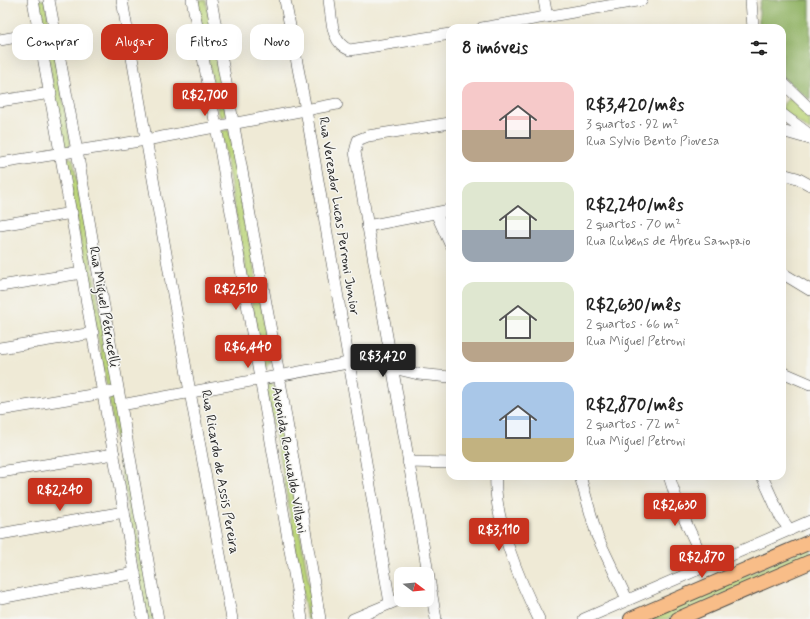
<!DOCTYPE html>
<html lang="pt">
<head>
<meta charset="utf-8">
<style>
	:root { --surface:#fff; --page:#f2f2f2; --text:#222; --muted:#767676; --accent:#c8321e }
	body { margin:0; font-family:Mynerve,sans-serif; background:var(--page); color:var(--text); height:100vh; display:flex; flex-direction:column; font-size:15px; white-space:nowrap }
	* { box-sizing:border-box; margin:0 }
	p { font-size:13px; color:var(--muted) }
	.icon { flex:none; width:22px; height:22px; fill:none; stroke:currentColor; stroke-width:2; stroke-linecap:round; stroke-linejoin:round }
	.map { position:relative; flex:1; overflow:hidden }
	.drawer { position:absolute; left:446px; top:24px; width:340px; height:456px; display:flex; flex-direction:column; background:var(--surface); border-radius:12px; box-shadow:0 4px 16px #0002 }
	.drawer>* { flex:none }
	.guide { position:absolute; left:12px; top:24px; width:374px; height:36px; display:flex; gap:8px }
	.needle { width:26px; rotate:106deg }
	.controls { position:absolute; left:394px; top:567px; display:grid; gap:8px }
	.controls a { display:grid; place-items:center; width:40px; height:40px; border-radius:8px; background:var(--surface); box-shadow:0 4px 16px #0002; font-size:20px }
	.price { position:absolute; translate:-50% -34px; padding:0 9px; border-radius:4px; background:var(--accent); color:#fff; font-size:13px; line-height:26px; filter:drop-shadow(0 1px 2px #0008) }
	.price::after { content:''; position:absolute; left:50%; top:24px; width:12px; height:9px; margin-left:-6px; background:inherit; clip-path:polygon(0 0,100% 0,50% 100%) }
	.price.current { background:#222; color:#fff }
	ul { padding:0; list-style:none }
	li { display:flex; align-items:center; gap:12px; height:100px; padding:0 16px }
	li span { display:grid; place-items:center; flex:none; width:112px; height:80px; border-radius:12px; color:#555 }
	li>.icon { margin-inline-start:auto }
	span .icon { width:48px; height:48px; fill:#fffc; stroke-width:1 }
	li b { font-size:17px }
	h2 { display:flex; justify-content:space-between; align-items:center; height:48px; padding:0 16px; font-size:17px }
	.tag { padding:0 14px; border-radius:12px; background:var(--surface); box-shadow:0 4px 16px #0002; font-size:14px; line-height:36px }
	.tag.current { background:var(--accent); color:#fff }
	.map>svg:first-child { display:block }
	.green { fill:#bcd57a; stroke:#748052 }
	.forest { fill:#95b66a; stroke:#60704a }
	.lines { fill:none; stroke-linecap:round; stroke-linejoin:round }
	.minor-casing { stroke:#484845; stroke-width:12 }
	.major-casing { stroke:#484845; stroke-width:16 }
	.minor { stroke:#fff; stroke-width:11 }
	.major { stroke:#f8bd88; stroke-width:14 }
	.labels { text-anchor:middle; dominant-baseline:central; stroke-width:3; stroke-linejoin:round; paint-order:stroke }
	.street-label { font-size:14px; fill:#2b2b2b; stroke:#f6f6f2 }
</style>
</head>
<body>
<div class="map">
<svg width="810" height="619" viewBox="0 0 810 619">
	<rect width="100%" height="100%" fill="#f6f6f2"/>
	<filter id="ink" filterUnits="userSpaceOnUse"><feTurbulence type="fractalNoise" baseFrequency=".025" numOctaves="2"/><feDisplacementMap in="SourceGraphic" scale="8" xChannelSelector="R" yChannelSelector="G"/><feConvolveMatrix kernelMatrix="1 2 1 2 8 2 1 2 1" color-interpolation-filters="sRGB"/></filter>
	<filter id="wash" filterUnits="userSpaceOnUse"><feTurbulence type="fractalNoise" baseFrequency=".012" numOctaves="4" result="noise"/><feDisplacementMap in="SourceGraphic" scale="16" xChannelSelector="R" yChannelSelector="G"/><feGaussianBlur stdDeviation="0.9" result="paint"/><feColorMatrix in="noise" values="0 0 0 0 0 0 0 0 0 0 0 0 0 0 0 0 0 1.4 0 .05"/><feComposite in="paint" operator="in"/></filter>
	<g filter="url(#wash)">
		<rect width="100%" height="100%" fill="#efead6"/>
		<g class="green">
			<path d="M 38,0 L 45,0 L 71,144 L 69,147 L 64,148 Z"/>
			<path d="M 197,0 L 206,0 L 226,112 L 224,117 L 220,116 L 218,111 Z"/>
			<path d="M 789,99 L 797,103 L 810,114 L 810,131 L 782,110 L 784,103 Z"/>
			<path d="M 229,130 L 271,361 L 267,368 L 263,366 L 221,131 Z"/>
			<path d="M 69,157 L 73,159 L 113,385 L 110,388 L 107,388 L 66,162 Z"/>
			<path d="M 270,383 L 275,386 L 315,619 L 307,619 L 282,467 L 266,388 Z"/>
			<path d="M 112,397 L 114,398 L 155,619 L 146,619 L 109,399 Z"/>
			<path d="M 810,547 L 810,556 L 668,619 L 646,619 Z"/>
		</g>
		<path class="forest" d="M 761,0 L 810,0 L 810,100 L 782,77 L 782,28 L 759,28 L 759,7 Z"/>
	</g>
	<g filter="url(#ink)">
		<g class="lines">
			<defs>
				<g id="minor">
					<path d="M 33,0 L 143,619"/>
					<path d="M 49,0 L 77,151 L 158,619"/>
					<path d="M 122,0 L 190,392 L 232,619"/>
					<path d="M 192,0 L 216,126 L 302,619"/>
					<path d="M 211,0 L 279,375 L 320,619"/>
					<path d="M 285,0 L 306,110 L 390,603"/>
					<path d="M 329,0 C 332,18 330,43 350,50 L 450,34"/>
					<path d="M 544,0 L 547,17"/>
					<path d="M 751,0 L 753,28"/>
					<path d="M 482,28 L 642,0"/>
					<path d="M 0,40 L 39,33"/>
					<path d="M 782,82 L 810,109"/>
					<path d="M 0,101 L 51,93"/>
					<path d="M 782,114 L 810,135"/>
					<path d="M 782,131 L 810,139"/>
					<path d="M 0,163 L 146,140 L 337,104"/>
					<path d="M 782,174 L 797,178 L 810,185"/>
					<path d="M 436,213 L 450,244"/>
					<path d="M 0,225 L 72,213"/>
					<path d="M 367,226 L 450,210"/>
					<path d="M 782,273 L 810,290"/>
					<path d="M 0,286 L 82,273"/>
					<path d="M 0,348 L 93,333"/>
					<path d="M 393,368 L 418,374 L 450,377"/>
					<path d="M 782,372 L 810,384"/>
					<path d="M 121,405 L 380,357"/>
					<path d="M 0,410 L 110,392"/>
					<path d="M 408,462 L 450,463"/>
					<path d="M 0,472 L 114,454"/>
					<path d="M 496,476 C 493,518 520,582 539,619"/>
					<path d="M 580,476 L 597,536 L 627,599"/>
					<path d="M 669,476 L 680,510 L 703,559 L 709,564"/>
					<path d="M 762,476 L 781,518 L 790,530"/>
					<path d="M 0,534 L 124,512"/>
					<path d="M 0,598 L 135,573"/>
					<path d="M 353,619 L 401,599"/>
					<path d="M 436,619 L 355,152 L 358,140 L 368,136 L 450,123"/>
					<path d="M 584,619 L 810,521"/>
				</g>
				<g id="major">
					<path d="M 631,619 L 810,542"/>
					<path d="M 678,619 L 810,562"/>
				</g>
			</defs>
			<use href="#minor" class="minor-casing"/>
			<use href="#major" class="major-casing"/>
			<use href="#minor" class="minor"/>
			<use href="#major" class="major"/>
		</g>
	</g>
	<g class="labels">
		<g class="street-label">
			<text transform="translate(339 216) rotate(81)">Rua Vereador Lucas Perroni Junior</text>
			<text transform="translate(104 307) rotate(80)">Rua Miguel Petrucelli</text>
			<text transform="translate(289 460) rotate(80)">Avenida Romualdo Villani</text>
			<text transform="translate(220 472) rotate(80)">Rua Ricardo de Assis Pereira</text>
		</g>
	</g>
</svg>
<div class="controls">
<a><svg class="needle" viewBox="-14 -14 28 28"><path d="M0-13l5 13h-10z" fill="#e53935"/><path d="M0 13l5-13h-10z" fill="#767676"/></svg></a>
</div>
<b class="price" style="left:205px;top:117px">R$2,700</b>
<b class="price" style="left:236px;top:311px">R$2,510</b>
<b class="price" style="left:248px;top:369px">R$6,440</b>
<b class="price current" style="left:383px;top:378px">R$3,420</b>
<b class="price" style="left:60px;top:512px">R$2,240</b>
<b class="price" style="left:675px;top:527px">R$2,630</b>
<b class="price" style="left:499px;top:552px">R$3,110</b>
<b class="price" style="left:702px;top:579px">R$2,870</b>
<div class="guide">
<a class="tag">Comprar</a>
<a class="tag current">Alugar</a>
<a class="tag">Filtros</a>
<a class="tag">Novo</a>
</div>
<section class="drawer">
<h2>8 imóveis<svg class="icon" aria-label="filters" viewBox="0 0 24 24"><path d="M4 7h16M4 17h16"/><circle cx="9" cy="7" r="2"/><circle cx="15" cy="17" r="2"/></svg></h2>
<ul>
<li><span style="background:linear-gradient(#f6c9c9 60%,#b9a48a 0)"><svg class="icon" aria-label="home" viewBox="0 0 24 24"><path d="M3 11l9-7 9 7M6 9v11h12V9"/></svg></span><div><b>R$3,420/mês</b><p>3 quartos · 92 m²</p><p>Rua Sylvio Bento Piovesa</p></div></li>
<li><span style="background:linear-gradient(#dfe7d0 60%,#9aa5b1 0)"><svg class="icon" aria-label="home" viewBox="0 0 24 24"><path d="M3 11l9-7 9 7M6 9v11h12V9"/></svg></span><div><b>R$2,240/mês</b><p>2 quartos · 70 m²</p><p>Rua Rubens de Abreu Sampaio</p></div></li>
<li><span style="background:linear-gradient(#dfe7d0 75%,#b9a48a 0)"><svg class="icon" aria-label="home" viewBox="0 0 24 24"><path d="M3 11l9-7 9 7M6 9v11h12V9"/></svg></span><div><b>R$2,630/mês</b><p>2 quartos · 66 m²</p><p>Rua Miguel Petroni</p></div></li>
<li><span style="background:linear-gradient(#a9c7e8 70%,#c2b280 0)"><svg class="icon" aria-label="home" viewBox="0 0 24 24"><path d="M3 11l9-7 9 7M6 9v11h12V9"/></svg></span><div><b>R$2,870/mês</b><p>2 quartos · 72 m²</p><p>Rua Miguel Petroni</p></div></li>
</ul>
</section>
</div>
</body>
</html>
